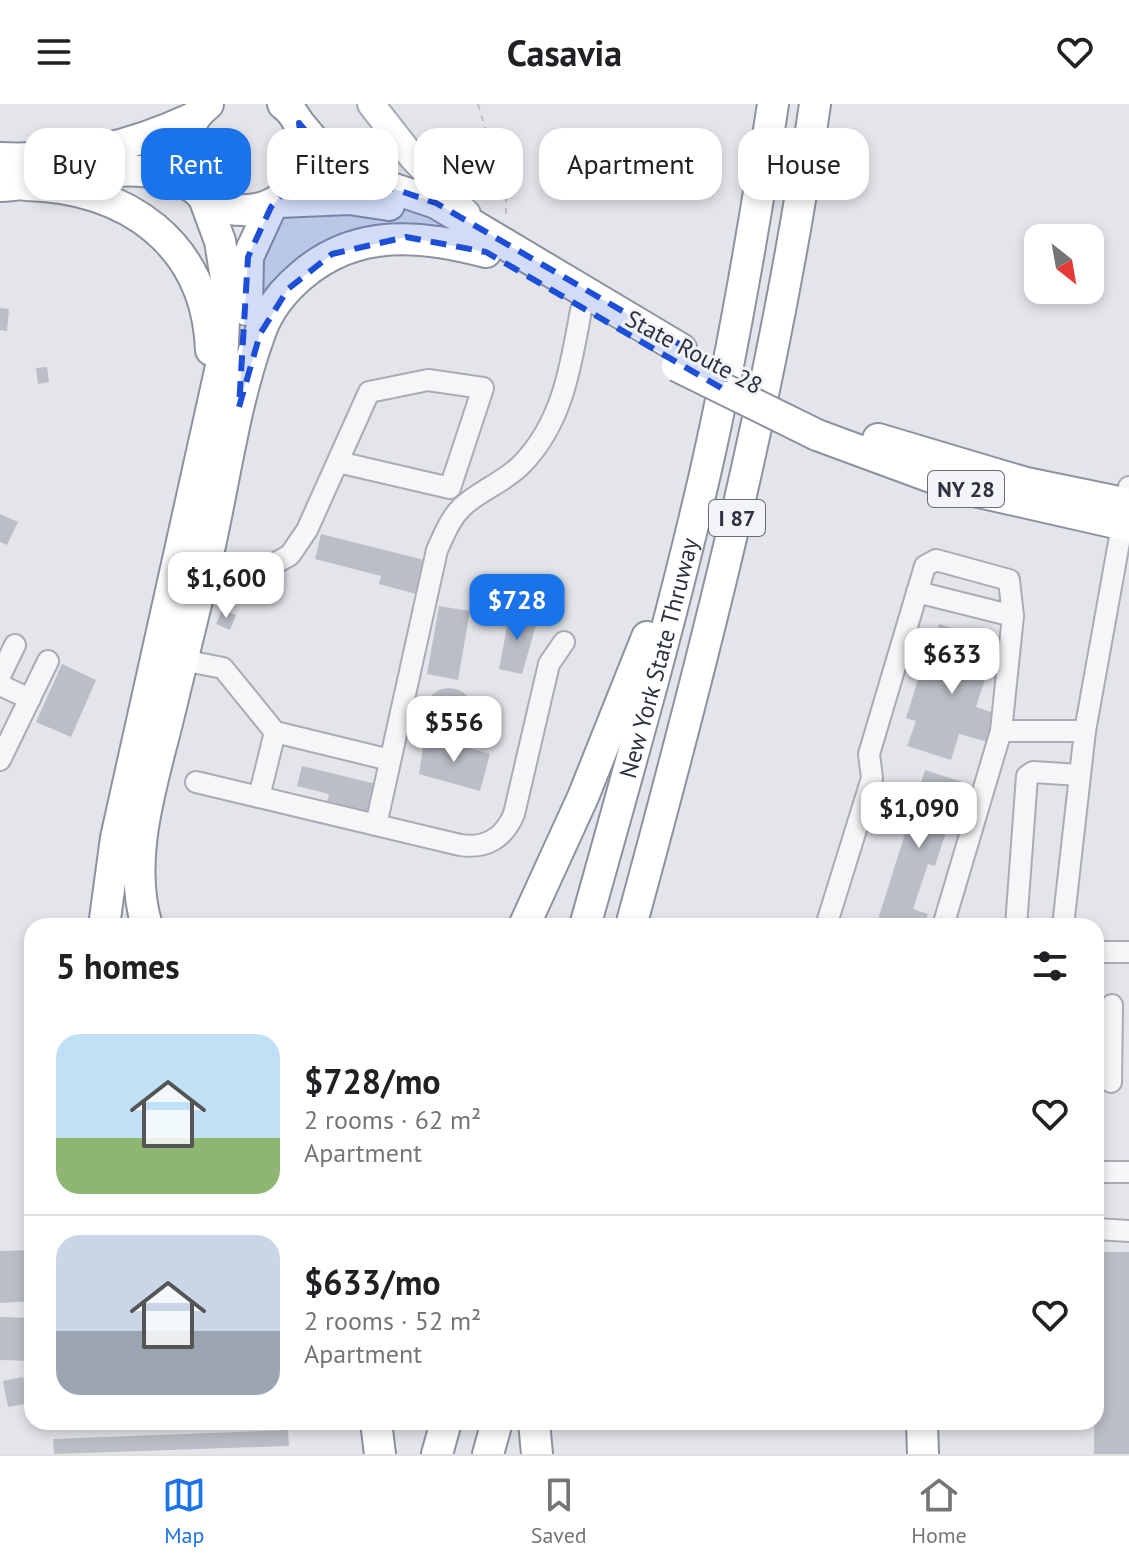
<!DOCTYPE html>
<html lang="en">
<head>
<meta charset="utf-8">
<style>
	:root { --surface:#fff; --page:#f6f6f6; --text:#202124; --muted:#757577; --line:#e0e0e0; --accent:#1a73e8 }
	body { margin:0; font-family:"PT Sans",sans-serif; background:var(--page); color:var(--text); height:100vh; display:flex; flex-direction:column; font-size:30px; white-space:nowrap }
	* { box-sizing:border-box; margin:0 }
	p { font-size:26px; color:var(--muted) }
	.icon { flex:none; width:44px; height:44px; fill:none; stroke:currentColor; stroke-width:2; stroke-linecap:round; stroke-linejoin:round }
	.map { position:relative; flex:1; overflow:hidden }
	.details { position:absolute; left:24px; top:814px; width:1080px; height:512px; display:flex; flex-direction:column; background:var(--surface); border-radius:24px; box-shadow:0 4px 12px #0003 }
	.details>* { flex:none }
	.hud { position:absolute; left:24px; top:24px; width:1082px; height:72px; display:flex; gap:16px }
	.needle { width:52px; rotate:149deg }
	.tools { position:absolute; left:1024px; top:120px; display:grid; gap:16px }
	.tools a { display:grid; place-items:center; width:80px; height:80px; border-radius:16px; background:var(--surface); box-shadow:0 4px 12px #0003; font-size:40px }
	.price { position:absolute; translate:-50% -68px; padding:0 18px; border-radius:16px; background:#fff; color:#222; font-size:26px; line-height:52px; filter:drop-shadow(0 2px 4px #0008) }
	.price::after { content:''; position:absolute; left:50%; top:48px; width:24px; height:18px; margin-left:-12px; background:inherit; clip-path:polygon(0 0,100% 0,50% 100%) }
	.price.current { background:var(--accent); color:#fff }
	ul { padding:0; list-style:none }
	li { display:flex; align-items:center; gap:24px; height:200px; padding:0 32px }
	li+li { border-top:2px solid var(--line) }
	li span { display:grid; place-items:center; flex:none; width:224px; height:160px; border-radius:24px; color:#555 }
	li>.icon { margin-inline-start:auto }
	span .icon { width:96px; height:96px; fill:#fffc; stroke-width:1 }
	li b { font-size:34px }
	h2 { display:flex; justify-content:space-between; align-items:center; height:96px; padding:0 32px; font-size:34px }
	.chip { padding:0 28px; border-radius:24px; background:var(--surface); box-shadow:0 4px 12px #0003; font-size:28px; line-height:72px }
	.chip.current { background:var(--accent); color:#fff }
	header { display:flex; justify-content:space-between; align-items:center; height:104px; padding:0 32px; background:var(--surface); font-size:36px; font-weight:600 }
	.tabs { display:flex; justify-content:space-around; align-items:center; height:112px; border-top:2px solid var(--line); background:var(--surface); font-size:22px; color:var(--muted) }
	.tabs a { display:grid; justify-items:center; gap:4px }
	.tabs .current { color:var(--accent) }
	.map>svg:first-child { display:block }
	.building { fill:#bbbec6 }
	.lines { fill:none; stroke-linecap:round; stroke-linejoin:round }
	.minor-casing { stroke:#a9acb4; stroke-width:24 }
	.major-casing { stroke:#a4a9b4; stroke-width:30 }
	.highway-casing { stroke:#8c929f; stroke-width:34 }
	.path { stroke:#bebfc5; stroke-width:2; stroke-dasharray:6 6; stroke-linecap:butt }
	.minor { stroke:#f6f6f9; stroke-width:20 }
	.major { stroke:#fff; stroke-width:26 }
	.highway { stroke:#fff; stroke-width:30 }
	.highway-bridge-casing { stroke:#8c929f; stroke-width:34; stroke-linecap:butt }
	.highway-bridge { stroke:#fff; stroke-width:30 }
	.marked { fill:#1d4ed8; fill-opacity:0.2; stroke:#1d4ed8; stroke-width:6; stroke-dasharray:16 10; stroke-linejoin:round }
	.labels { text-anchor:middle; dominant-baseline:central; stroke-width:6; stroke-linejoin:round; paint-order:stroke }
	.shield { fill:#f3f4f7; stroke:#686c77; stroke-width:2 }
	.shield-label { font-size:22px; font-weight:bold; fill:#2d3240 }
	.street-label { font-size:24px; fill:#2d3240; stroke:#f3f4f7 }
</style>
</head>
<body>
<header><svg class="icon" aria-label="menu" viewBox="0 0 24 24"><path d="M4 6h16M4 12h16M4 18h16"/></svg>Casavia<svg class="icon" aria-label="heart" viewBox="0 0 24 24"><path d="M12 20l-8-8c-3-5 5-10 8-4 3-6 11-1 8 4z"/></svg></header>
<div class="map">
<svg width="1129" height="1350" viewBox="0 0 1129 1350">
	<rect width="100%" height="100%" fill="#e3e5ea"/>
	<g class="building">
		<path d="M 0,204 L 9,205 L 7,227 L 0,226 Z"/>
		<path d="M 47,263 L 49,278 L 38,280 L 36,264 Z"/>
		<path d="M 0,410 L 18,418 L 7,441 L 0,438 Z"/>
		<path d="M 321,430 L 424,456 L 416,490 L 379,480 L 381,472 L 315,455 Z"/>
		<path d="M 439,502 L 470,507 L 458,576 L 427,570 Z"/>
		<path d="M 222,506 L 236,511 L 230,526 L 216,520 Z"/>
		<path d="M 510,507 L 538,514 L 522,570 L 499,565 Z"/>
		<path d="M 939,520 L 997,538 L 976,603 L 997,610 L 988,638 L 959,630 L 951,656 L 907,642 L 916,617 L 906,614 L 922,563 L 941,569 L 950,543 L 934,538 Z"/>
		<path d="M 62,560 L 96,576 L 71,633 L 36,618 Z"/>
		<circle cx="449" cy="608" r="24"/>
		<path d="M 429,633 L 490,650 L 480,687 L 419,670 L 423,644 L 426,645 Z"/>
		<path d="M 302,662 L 376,680 L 368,708 L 327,698 L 329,690 L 297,682 Z"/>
		<path d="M 925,666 L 962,678 L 935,762 L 928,760 L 913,805 L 928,810 L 924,822 L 876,822 Z"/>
		<path d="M 32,1146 L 32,1197 L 0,1199 L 0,1147 Z"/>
		<path d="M 1096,1148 L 1129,1148 L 1129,1350 L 1094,1350 Z"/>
		<path d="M 0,1213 L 32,1214 L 32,1257 L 0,1256 Z"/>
		<path d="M 23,1273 L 29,1299 L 8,1303 L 3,1277 Z"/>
		<path d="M 288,1326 L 289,1342 L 54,1350 L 53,1335 Z"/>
	</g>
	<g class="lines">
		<defs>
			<g id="minor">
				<path d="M 206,458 L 253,467 L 267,464 L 290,451 L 307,426 L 369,288 L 428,276 L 483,284 L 450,384 L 338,358"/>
				<path d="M 917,488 L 1013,512"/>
				<path d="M 182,556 L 223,564 L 275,628 L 390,656"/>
				<path d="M 0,572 L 15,541"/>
				<path d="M 0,581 L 30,595"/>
				<path d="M 1001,627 L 1085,627"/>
				<path d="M 0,656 L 48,557"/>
				<path d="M 196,678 L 460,741 C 486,745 504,734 514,710 L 549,560 L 564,538"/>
				<path d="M 259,693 L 275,628"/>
				<path d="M 376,721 L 437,446 C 444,431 450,415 462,403 C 480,386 505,378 522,360 C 563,318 571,261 581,206"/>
				<path d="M 826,822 L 872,674 L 869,650 L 925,462 L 936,456 L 1009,476 L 1013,512 L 1001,627 L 943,822"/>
				<path d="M 1016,822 L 1027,672 L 1033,668 L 1080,671"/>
				<path d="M 1063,822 L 1085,627 L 1129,383"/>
				<path d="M 1096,848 L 1129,848"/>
				<path d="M 1111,978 L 1112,901"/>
				<path d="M 1096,1068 L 1129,1068"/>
				<path d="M 1096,1125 L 1129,1127"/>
			</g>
			<path id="major" d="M 371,0 L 413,54 L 467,110"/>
			<g id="highway">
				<path d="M 208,0 C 193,12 184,28 184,48 C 183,125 302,126 304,48 C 305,30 298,11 283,0"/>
				<path d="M 299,19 L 338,66 L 436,99 L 681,245"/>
				<path d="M 0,54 C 71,57 131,43 195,13"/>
				<path d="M 26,81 C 126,83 207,139 211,246"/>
				<path d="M 0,82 C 65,80 134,47 194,84"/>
				<path d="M 280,98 L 349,95 L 389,101"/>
				<path d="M 247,206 L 248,153 L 271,103"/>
				<path d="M 817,331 L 961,384 L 1129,422"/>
				<path d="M 878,335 L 1026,379 L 1129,400"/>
				<path d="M 104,822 L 116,734 L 222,258 L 226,175 L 220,137 L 204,94"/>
				<path d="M 147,822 C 127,756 151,683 167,619 C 180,566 193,513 206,459 C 224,383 233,303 260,229 C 268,206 284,186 302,171 C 357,124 422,131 486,148"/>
				<path d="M 524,822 L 583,693 L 647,533"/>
				<path id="s1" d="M 585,822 C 627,672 670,522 705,370 C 733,248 754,124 773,0"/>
				<path d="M 631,822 C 705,550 775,279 815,0"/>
				<path d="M 376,1318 L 380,1350"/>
				<path d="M 534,1318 L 537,1350"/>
				<path d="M 922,1318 L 923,1350"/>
				<path d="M 437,1350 L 446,1318"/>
				<path d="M 488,1350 L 497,1318"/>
			</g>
		</defs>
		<use href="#minor" class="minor-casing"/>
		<use href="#major" class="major-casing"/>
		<use href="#highway" class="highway-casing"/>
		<path class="path" d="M 478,0 L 506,95 L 506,112"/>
		<use href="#minor" class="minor"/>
		<use href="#major" class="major"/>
		<use href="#highway" class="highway"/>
		<defs>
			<path id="highway-bridge" d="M 677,262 L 817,331"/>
		</defs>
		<use href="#highway-bridge" class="highway-bridge-casing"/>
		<use href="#highway-bridge" class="highway-bridge"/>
	</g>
	<path class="marked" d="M 299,19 L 338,66 L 436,99 L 726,267 L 723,285 L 486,148 L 406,133 L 332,150 L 288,185 L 260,230 L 239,303 L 248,153 L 271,103 L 299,72 L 304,52 Z"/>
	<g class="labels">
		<g class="shield">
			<rect x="928" y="367" width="76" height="36" rx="6"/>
			<rect x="709" y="396" width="56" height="36" rx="6"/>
		</g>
		<g class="shield-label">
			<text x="966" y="385">NY 28</text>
			<text x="737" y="414">I 87</text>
		</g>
		<g class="street-label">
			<text transform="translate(694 248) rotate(28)">State Route 28</text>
			<text stroke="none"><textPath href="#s1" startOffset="278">New York State Thruway</textPath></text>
		</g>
	</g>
</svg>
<div class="tools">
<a><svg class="needle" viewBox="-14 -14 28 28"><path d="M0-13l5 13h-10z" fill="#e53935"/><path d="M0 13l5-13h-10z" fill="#757577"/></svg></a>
</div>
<b class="price" style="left:226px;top:516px">$1,600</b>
<b class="price current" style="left:517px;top:538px">$728</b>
<b class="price" style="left:952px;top:592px">$633</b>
<b class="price" style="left:454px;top:660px">$556</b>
<b class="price" style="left:919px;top:746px">$1,090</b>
<div class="hud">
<a class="chip">Buy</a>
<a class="chip current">Rent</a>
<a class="chip">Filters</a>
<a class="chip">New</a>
<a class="chip">Apartment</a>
<a class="chip">House</a>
</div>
<section class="details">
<h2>5 homes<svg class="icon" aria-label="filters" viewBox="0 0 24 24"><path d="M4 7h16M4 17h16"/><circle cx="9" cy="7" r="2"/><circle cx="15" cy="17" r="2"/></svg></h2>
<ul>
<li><span style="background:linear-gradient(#bfe0f5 65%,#8fb573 0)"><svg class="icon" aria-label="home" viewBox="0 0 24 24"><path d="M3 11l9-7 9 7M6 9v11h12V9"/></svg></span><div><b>$728/mo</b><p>2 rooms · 62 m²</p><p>Apartment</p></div><svg class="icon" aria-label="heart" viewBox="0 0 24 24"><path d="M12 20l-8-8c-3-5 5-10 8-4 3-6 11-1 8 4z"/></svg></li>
<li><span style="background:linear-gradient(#c9d6e8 60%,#9aa5b1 0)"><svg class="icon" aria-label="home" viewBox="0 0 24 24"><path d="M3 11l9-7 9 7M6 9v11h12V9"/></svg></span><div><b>$633/mo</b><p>2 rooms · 52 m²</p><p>Apartment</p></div><svg class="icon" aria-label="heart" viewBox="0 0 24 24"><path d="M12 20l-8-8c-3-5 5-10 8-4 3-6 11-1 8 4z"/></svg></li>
</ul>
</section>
</div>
<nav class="tabs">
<a class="current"><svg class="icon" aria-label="map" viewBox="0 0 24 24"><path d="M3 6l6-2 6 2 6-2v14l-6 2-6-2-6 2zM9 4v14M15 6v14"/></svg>Map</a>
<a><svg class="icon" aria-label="saved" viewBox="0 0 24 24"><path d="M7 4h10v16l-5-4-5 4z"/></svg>Saved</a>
<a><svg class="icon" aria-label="home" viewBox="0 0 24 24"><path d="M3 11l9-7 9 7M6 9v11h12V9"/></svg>Home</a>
</nav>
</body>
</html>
